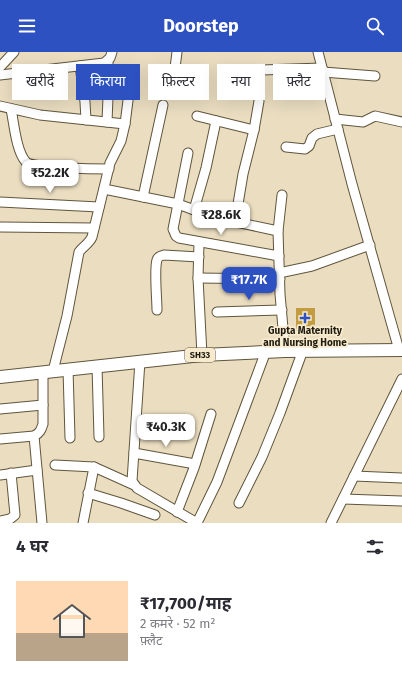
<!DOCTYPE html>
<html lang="hi">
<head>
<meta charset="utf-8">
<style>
	:root { --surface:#fff; --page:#f2f2f3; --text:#2b2b33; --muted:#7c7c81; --line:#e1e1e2; --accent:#2d51c1 }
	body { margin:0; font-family:"Fira Sans","Noto Sans Devanagari",sans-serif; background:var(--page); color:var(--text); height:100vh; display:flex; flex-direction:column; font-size:15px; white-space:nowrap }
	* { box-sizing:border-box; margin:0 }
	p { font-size:13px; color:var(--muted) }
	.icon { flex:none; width:22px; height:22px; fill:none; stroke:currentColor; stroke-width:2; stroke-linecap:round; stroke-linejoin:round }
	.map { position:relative; height:471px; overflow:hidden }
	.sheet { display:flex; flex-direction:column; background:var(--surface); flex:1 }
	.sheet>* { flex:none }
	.banner { position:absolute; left:12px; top:12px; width:378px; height:36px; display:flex; gap:8px }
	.price { position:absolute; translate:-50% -34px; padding:0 9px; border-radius:8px; background:#fff; color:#222; font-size:13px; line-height:26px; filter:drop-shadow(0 1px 2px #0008) }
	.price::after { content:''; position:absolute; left:50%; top:24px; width:12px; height:9px; margin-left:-6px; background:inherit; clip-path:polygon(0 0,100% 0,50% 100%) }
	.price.selected { background:var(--accent); color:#fff }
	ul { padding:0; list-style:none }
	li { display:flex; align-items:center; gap:12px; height:100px; padding:0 16px }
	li+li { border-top:1px solid var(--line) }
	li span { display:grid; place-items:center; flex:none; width:112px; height:80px; border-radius:0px; color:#555 }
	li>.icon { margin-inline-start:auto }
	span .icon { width:48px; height:48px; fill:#fffc; stroke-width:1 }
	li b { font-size:17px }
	h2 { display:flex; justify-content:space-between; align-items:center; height:48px; padding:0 16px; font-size:17px }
	.pill { padding:0 14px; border-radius:0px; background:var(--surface); box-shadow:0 4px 16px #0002; font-size:14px; line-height:36px }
	.pill.selected { background:var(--accent); color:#fff }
	header { display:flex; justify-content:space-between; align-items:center; height:52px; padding:0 16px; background:var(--accent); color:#fff; font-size:18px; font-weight:700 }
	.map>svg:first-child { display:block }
	.building { fill:#c39c41 }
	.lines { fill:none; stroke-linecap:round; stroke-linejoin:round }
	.minor-casing { stroke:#60553c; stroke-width:11 }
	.major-casing { stroke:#60553c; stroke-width:14 }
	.minor { stroke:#fff; stroke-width:9 }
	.major { stroke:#fff; stroke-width:12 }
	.poi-dot { fill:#2d51c1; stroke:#f7eacd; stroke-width:1.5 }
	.labels { text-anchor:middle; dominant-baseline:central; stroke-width:3.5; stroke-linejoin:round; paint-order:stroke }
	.shield { fill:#f7eacd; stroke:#605949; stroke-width:1 }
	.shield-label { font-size:9px; font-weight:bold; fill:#1f1b10 }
	.poi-label { font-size:10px; font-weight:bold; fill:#1f1b10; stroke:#f7eacd }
</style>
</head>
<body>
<header><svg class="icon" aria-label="menu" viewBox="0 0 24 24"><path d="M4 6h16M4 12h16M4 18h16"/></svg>Doorstep<svg class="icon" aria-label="search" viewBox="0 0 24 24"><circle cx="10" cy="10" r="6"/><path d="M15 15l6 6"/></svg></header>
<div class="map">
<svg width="402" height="471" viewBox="0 0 402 471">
	<rect width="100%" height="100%" fill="#eaddc0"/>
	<rect class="building" x="296" y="256" width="19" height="23"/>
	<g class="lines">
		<defs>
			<g id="minor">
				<path d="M 318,0 L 352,132 L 399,298"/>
				<path d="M 80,14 L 85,50 L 86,68"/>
				<path d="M 0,15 L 14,0"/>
				<path d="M 175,16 L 177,0"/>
				<path d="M 235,19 L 322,16"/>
				<path d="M 323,20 L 375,24"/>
				<path d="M 0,23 L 104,11 L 110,6 L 112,0"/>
				<path d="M 0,54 L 40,63 L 125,72"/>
				<path d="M 11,57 C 14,71 16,99 26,110 C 31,116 97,117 109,117"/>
				<path d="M 197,64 L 254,78"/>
				<path d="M 335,67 L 363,70 L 375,64 L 402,70"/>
				<path d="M 107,70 L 108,45 L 108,9"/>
				<path d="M 286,95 L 305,97 L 309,94 L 312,86 L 317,82 L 338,77"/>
				<path d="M 188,101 L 173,177 L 176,184 L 179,186 L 279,204"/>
				<path d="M 104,137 L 178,152 L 213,165 L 278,179"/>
				<path d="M 282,143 L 278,179 L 280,242 L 285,299"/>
				<path d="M 143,145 L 163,53"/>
				<path d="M 0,150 L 99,155"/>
				<path d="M 194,158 L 206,116 L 216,69"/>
				<path d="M 235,170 L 243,122 L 254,78 L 259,49"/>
				<path d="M 0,175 L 94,176"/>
				<path d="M 199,191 L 198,226 L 202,303"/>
				<path d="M 279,221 L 312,214 L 370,193"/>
				<path d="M 198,226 L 280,227"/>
				<path d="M 157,258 C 157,247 154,217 157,208 C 158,204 161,204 164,203 L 199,205"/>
				<path d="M 217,260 L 282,258"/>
				<path d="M 140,309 L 132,429 L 137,436 L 197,471"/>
				<path d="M 97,314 L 99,385"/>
				<path d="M 68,317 L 70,386"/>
				<path d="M 53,319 L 67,264 L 79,200 C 83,194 89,192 92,185 L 110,111 L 121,89 L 125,72 L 131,25"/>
				<path d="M 0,357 L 43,353"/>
				<path d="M 34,384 L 42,471"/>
				<path d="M 0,387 L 34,384 C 40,381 41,378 43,372 L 43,320"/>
				<path d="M 134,401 L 195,412"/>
				<path d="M 55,413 L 94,415 L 134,433"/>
				<path d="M 0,423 L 37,418"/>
				<path d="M 354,424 L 402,426"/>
				<path d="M 88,441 L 121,451 L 155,463"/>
				<path d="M 343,447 L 402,449"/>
				<path d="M 239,451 L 262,405 L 280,361 L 303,298"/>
				<path d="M 177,460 L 194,416 L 211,362"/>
				<path d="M 0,469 L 10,467 L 15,463 L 11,421"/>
				<path d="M 83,471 L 94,415"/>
				<path d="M 197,471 L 217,430 L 266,299"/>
				<path d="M 331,471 L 402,327"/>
			</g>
			<path id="major" d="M 0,325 L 202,303 L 285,299 L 402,298"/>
		</defs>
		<use href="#minor" class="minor-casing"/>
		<use href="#major" class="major-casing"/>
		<use href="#minor" class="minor"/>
		<use href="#major" class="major"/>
	</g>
	<path class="poi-dot" d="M303 260h4v4h4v4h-4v4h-4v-4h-4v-4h4z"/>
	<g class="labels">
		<rect class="shield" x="185" y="296" width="30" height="14" rx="3"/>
		<g class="shield-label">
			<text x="200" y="303">SH33</text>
		</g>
		<g class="poi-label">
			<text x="305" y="279">Gupta Maternity<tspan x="305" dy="12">and Nursing Home</tspan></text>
		</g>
	</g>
</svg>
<b class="price" style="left:50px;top:142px">₹52.2K</b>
<b class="price" style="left:221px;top:184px">₹28.6K</b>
<b class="price selected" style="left:249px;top:249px">₹17.7K</b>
<b class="price" style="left:166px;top:396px">₹40.3K</b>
<div class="banner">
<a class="pill">खरीदें</a>
<a class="pill selected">किराया</a>
<a class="pill">फ़िल्टर</a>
<a class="pill">नया</a>
<a class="pill">फ़्लैट</a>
</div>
</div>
<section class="sheet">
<h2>4 घर<svg class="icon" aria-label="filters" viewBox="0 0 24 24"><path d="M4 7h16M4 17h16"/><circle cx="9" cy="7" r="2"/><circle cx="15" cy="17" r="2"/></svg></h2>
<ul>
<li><span style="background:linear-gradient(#ffd9b3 65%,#b9a48a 0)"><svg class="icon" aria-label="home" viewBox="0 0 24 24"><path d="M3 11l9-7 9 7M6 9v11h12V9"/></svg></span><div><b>₹17,700/माह</b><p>2 कमरे · 52 m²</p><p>फ़्लैट</p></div></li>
</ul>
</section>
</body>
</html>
